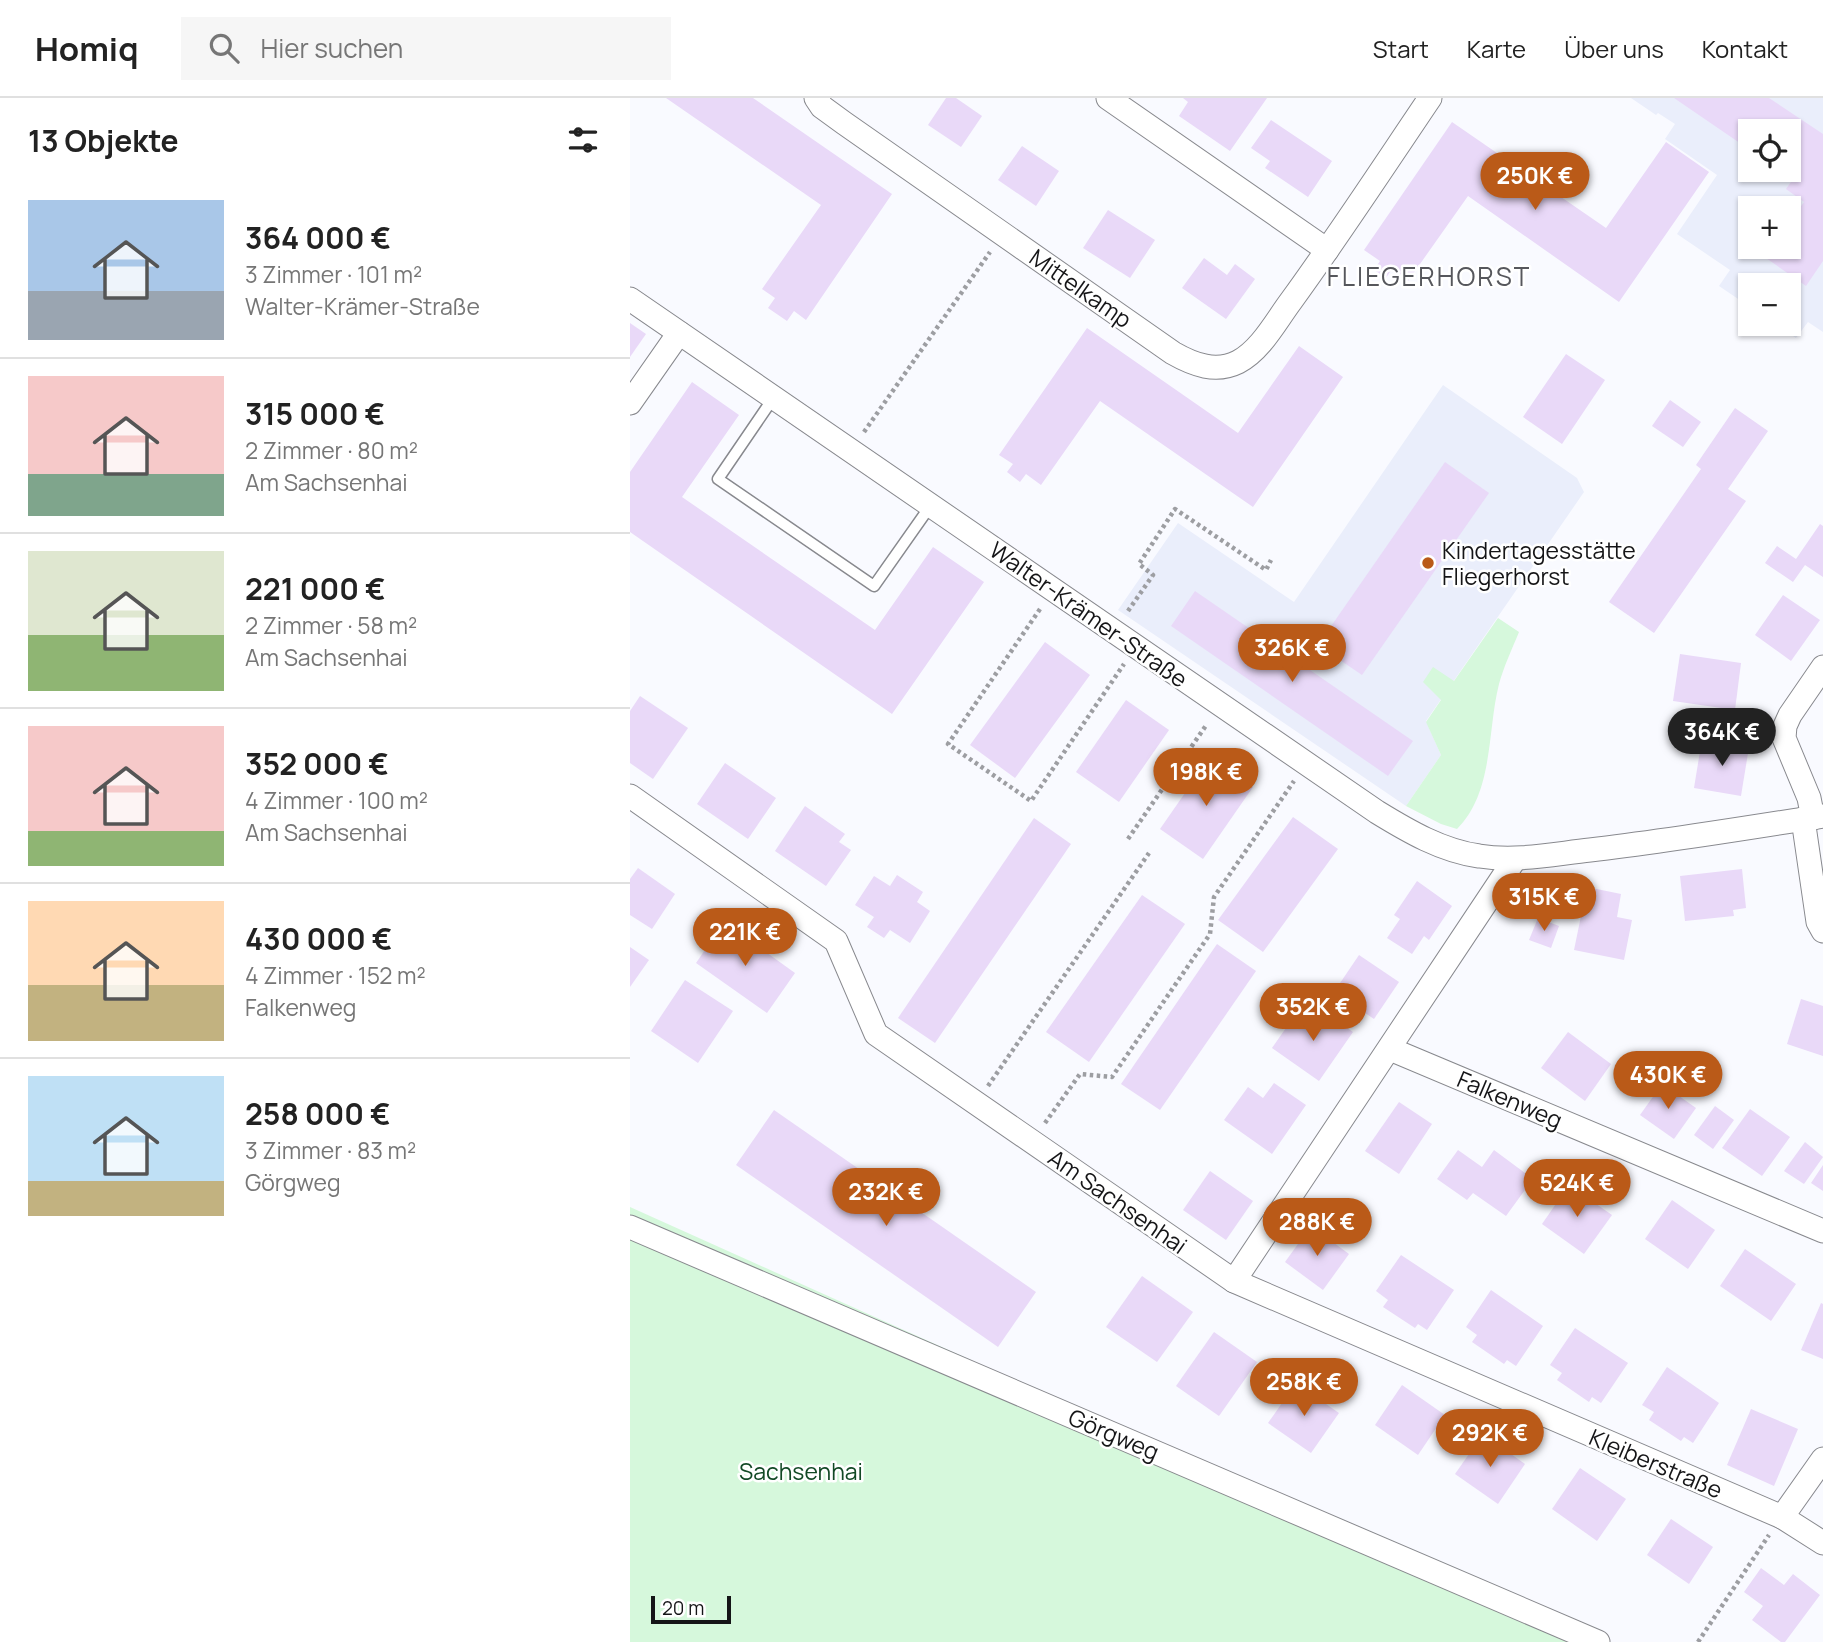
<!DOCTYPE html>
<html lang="de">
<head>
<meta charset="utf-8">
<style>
	:root { --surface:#fff; --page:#f6f6f6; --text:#222; --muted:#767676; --line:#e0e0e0; --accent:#ba5a18 }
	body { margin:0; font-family:Manrope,sans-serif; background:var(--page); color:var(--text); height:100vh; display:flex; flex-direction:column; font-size:26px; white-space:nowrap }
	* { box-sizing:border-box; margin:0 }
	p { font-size:23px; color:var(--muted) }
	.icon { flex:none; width:38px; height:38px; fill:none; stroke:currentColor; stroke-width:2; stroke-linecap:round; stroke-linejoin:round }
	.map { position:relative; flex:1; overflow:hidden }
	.drawer { display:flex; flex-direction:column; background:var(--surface); width:630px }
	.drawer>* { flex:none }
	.fabs { position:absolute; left:1108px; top:21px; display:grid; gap:14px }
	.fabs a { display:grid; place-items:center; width:63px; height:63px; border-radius:0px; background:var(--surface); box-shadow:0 2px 5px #0004; font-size:35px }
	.scale { position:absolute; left:21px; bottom:18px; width:80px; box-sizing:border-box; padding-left:7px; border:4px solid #151517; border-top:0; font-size:19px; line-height:24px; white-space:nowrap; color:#151517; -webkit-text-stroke:5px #fff; paint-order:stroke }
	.price { position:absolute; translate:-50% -60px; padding:0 16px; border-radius:24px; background:var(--accent); color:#fff; font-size:23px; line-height:46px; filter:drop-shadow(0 2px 4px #0008) }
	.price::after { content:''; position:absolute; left:50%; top:42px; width:21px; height:16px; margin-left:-10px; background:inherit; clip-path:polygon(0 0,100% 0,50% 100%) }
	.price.current { background:#222; color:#fff }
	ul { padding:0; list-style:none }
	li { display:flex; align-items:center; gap:21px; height:175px; padding:0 28px }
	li+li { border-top:2px solid var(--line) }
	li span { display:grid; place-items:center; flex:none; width:196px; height:140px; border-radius:0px; color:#555 }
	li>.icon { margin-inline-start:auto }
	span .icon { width:84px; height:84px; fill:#fffc; stroke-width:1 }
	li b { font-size:30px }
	h2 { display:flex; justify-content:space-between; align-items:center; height:84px; padding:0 28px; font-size:30px }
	header { display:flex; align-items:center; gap:42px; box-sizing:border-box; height:98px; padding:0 35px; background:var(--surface); border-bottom:2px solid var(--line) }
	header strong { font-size:33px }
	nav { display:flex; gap:38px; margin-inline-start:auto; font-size:24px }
	.search { width:490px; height:63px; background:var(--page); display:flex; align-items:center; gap:18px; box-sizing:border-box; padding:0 24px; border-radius:0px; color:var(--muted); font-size:26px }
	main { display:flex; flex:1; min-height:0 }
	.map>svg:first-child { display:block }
	.built { fill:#eaeefb; fill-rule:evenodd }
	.green { fill:#d6f8dc }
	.building { fill:#e9d9f8 }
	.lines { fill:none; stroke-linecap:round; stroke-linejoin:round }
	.lane-casing { stroke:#88898e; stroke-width:13 }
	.street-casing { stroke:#88898e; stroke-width:25 }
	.path { stroke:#9d9ea2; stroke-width:4.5; stroke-dasharray:3.5 3.5; stroke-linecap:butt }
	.lane { stroke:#fff; stroke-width:10 }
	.street { stroke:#fff; stroke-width:23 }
	.poi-dot { fill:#ba5a18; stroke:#fff; stroke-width:2.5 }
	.labels { text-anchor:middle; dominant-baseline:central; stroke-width:5; stroke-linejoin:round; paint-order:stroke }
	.street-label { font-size:23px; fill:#151517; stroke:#fff }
	.poi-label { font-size:23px; fill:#151517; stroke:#fff; text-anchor:start }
	.park-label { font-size:23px; fill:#124925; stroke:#fff }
	.quarter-label { font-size:26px; letter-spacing:2px; fill:#56575c; stroke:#fff }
</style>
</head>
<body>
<header>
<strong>Homiq</strong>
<div class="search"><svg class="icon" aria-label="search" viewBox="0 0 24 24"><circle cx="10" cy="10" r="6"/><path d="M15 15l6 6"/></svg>Hier suchen</div>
<nav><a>Start</a><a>Karte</a><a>Über uns</a><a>Kontakt</a></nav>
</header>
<main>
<section class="drawer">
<h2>13 Objekte<svg class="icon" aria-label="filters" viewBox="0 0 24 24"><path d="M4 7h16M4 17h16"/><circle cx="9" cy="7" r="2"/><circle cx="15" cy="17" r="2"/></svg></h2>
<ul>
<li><span style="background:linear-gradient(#a9c7e8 65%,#9aa5b1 0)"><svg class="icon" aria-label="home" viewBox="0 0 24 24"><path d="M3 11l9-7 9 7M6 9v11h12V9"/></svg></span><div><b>364 000 €</b><p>3 Zimmer · 101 m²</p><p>Walter-Krämer-Straße</p></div></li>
<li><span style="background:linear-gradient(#f6c9c9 70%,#7fa58c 0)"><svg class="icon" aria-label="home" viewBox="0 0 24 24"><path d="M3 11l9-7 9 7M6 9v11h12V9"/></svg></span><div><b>315 000 €</b><p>2 Zimmer · 80 m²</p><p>Am Sachsenhai</p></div></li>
<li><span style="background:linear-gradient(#dfe7d0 60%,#8fb573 0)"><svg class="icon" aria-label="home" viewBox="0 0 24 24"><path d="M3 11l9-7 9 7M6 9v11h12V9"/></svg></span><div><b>221 000 €</b><p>2 Zimmer · 58 m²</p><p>Am Sachsenhai</p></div></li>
<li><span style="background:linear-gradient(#f6c9c9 75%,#8fb573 0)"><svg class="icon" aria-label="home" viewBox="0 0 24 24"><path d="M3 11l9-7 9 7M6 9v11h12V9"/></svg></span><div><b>352 000 €</b><p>4 Zimmer · 100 m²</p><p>Am Sachsenhai</p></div></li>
<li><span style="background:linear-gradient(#ffd9b3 60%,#c2b280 0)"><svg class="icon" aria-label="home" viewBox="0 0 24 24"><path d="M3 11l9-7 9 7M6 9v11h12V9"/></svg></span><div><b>430 000 €</b><p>4 Zimmer · 152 m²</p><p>Falkenweg</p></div></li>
<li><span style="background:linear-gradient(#bfe0f5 75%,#c2b280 0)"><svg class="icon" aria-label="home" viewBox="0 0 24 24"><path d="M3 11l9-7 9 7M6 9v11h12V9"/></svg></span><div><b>258 000 €</b><p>3 Zimmer · 83 m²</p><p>Görgweg</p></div></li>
</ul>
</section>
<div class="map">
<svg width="1193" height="1544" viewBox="0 0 1193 1544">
	<rect width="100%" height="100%" fill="#f9faff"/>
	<g class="built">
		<path d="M 1001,0 L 1193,0 L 1193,234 L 1178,224 L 1166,240 L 1145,226 L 1158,226 L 1158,187 L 1120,187 L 1120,209 L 1089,188 L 1100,172 L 1047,136 L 1087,77 L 1035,41 L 1045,26 L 1028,15 L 1026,17 ZM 1120,33 L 1158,33 L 1158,72 L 1120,72 ZM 1120,110 L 1158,110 L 1158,149 L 1120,149 Z"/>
		<path d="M 813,287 L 947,380 L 954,394 L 796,623 L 811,657 L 776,708 L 488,512 L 548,425 L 664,504 Z"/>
	</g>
	<g class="green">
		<path d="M 868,520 L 889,534 C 882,551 874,568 869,586 C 857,633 864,694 827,731 L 811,726 L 776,708 L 811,657 L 796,624 L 811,602 L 793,584 L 803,569 L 824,583 Z"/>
		<path d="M 0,1109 L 968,1544 L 0,1544 Z"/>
	</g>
	<g class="building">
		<path d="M 36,0 L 123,0 L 262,96 L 176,222 L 164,213 L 157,223 L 138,210 L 145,200 L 132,191 L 191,107 Z"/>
		<path d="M 316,0 L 326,0 L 352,18 L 331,49 L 298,27 Z"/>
		<path d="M 553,0 L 637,0 L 600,53 L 549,18 L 558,4 Z"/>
		<path d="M 1044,0 L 1139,0 L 1193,36 L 1193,163 L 1176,188 L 1136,160 L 1144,149 L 1158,149 L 1158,127 L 1174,104 L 1156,91 L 1163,81 L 1148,72 L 1158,72 L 1158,33 L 1120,33 L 1120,52 Z"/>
		<path d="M 641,22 L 702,63 L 678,99 L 635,70 L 640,63 L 621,50 Z"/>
		<path d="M 822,24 L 976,130 L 1036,44 L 1079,74 L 989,204 L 838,98 L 778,183 L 762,171 L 756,180 L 744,172 L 750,163 L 734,152 Z"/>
		<path d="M 392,48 L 429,73 L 406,108 L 368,82 Z"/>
		<path d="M 478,112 L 525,142 L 500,180 L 453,150 Z"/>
		<path d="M 574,160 L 597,177 L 605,166 L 625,181 L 596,221 L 552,190 Z"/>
		<path d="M 0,225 L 16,236 L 0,259 Z"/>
		<path d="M 457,230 L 608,335 L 669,248 L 713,279 L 623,409 L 470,303 L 411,387 L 396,376 L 390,384 L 377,374 L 383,366 L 369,357 Z"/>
		<path d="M 936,256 L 975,282 L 932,346 L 893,319 Z"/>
		<path d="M 62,284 L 109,317 L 52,399 L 245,532 L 303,449 L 354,484 L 262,616 L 0,434 L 0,374 Z"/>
		<path d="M 1040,302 L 1071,324 L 1053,349 L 1022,328 Z"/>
		<path d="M 1105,310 L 1138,333 L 1098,391 L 1116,403 L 1024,535 L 979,504 L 1071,371 L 1066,367 Z"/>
		<path d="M 815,364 L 859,395 L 732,577 L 688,547 Z"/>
		<path d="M 1190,426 L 1193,428 L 1193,479 L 1175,467 L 1163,484 L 1135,465 L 1147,448 L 1166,461 Z"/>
		<path d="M 565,493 L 783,643 L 758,678 L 541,528 Z"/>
		<path d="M 1153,497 L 1190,522 L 1161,563 L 1125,537 Z"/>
		<path d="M 415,544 L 460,577 L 385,680 L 340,647 Z"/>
		<path d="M 1050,556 L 1111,565 L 1105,612 L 1043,603 Z"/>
		<path d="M 10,598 L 58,630 L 23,681 L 0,665 L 0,613 Z"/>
		<path d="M 496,602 L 539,632 L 489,704 L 446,674 Z"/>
		<path d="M 1072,641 L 1119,649 L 1111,698 L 1064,690 Z"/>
		<path d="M 580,659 L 623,689 L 573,761 L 530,731 Z"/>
		<path d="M 95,665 L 146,700 L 118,741 L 67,706 Z"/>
		<path d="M 175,708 L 215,736 L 209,744 L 221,752 L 196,788 L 145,753 Z"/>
		<path d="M 663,719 L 708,751 L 633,854 L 588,822 Z"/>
		<path d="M 404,720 L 441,746 L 305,945 L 268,920 Z"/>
		<path d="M 8,770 L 45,796 L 22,831 L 0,817 L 0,781 Z"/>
		<path d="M 1112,771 L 1116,810 L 1103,812 L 1104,818 L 1055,823 L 1050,778 Z"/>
		<path d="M 267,777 L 293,794 L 287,804 L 300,813 L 280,845 L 260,832 L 254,840 L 237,829 L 244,819 L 225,807 L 244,778 L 260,788 Z"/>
		<path d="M 787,783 L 822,808 L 799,842 L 794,838 L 782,856 L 757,840 L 770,821 L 764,817 Z"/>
		<path d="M 957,789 L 991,796 L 987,819 L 1002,822 L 994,862 L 944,852 Z"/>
		<path d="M 512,797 L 555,826 L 459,964 L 416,934 Z"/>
		<path d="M 908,820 L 929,828 L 921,850 L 899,842 Z"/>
		<path d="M 94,824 L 165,875 L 137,915 L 66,865 Z"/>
		<path d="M 587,846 L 626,873 L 530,1012 L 491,986 Z"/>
		<path d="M 0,849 L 19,862 L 0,889 Z"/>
		<path d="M 729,857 L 769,884 L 744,921 L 704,894 Z"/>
		<path d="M 55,882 L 103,913 L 68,965 L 21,933 Z"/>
		<path d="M 1171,901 L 1193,908 L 1193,958 L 1157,946 Z"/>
		<path d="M 691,912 L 723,934 L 689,983 L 642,950 L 665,917 L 680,927 Z"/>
		<path d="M 938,934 L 981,966 L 955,1003 L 911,970 Z"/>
		<path d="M 644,985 L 676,1007 L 642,1056 L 594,1022 L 618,989 L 633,1000 Z"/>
		<path d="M 1032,986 L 1066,1010 L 1044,1041 L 1010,1017 Z"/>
		<path d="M 769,1004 L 802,1026 L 769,1076 L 735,1053 Z"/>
		<path d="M 1085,1008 L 1104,1022 L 1083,1051 L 1064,1037 Z"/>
		<path d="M 1120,1011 L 1160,1039 L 1132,1078 L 1092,1050 Z"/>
		<path d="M 144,1012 L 406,1194 L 368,1249 L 106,1067 Z"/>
		<path d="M 1175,1044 L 1193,1059 L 1174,1086 L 1154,1073 Z"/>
		<path d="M 828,1052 L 852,1069 L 864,1052 L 903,1081 L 876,1118 L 843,1095 L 837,1102 L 807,1081 Z"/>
		<path d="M 1193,1067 L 1193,1093 L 1181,1085 Z"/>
		<path d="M 580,1073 L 623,1103 L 596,1142 L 553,1112 Z"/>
		<path d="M 939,1087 L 982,1117 L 954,1156 L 912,1126 Z"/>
		<path d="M 1042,1102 L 1085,1132 L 1058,1171 L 1015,1141 Z"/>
		<path d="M 681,1128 L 719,1156 L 693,1192 L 655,1164 Z"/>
		<path d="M 1115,1151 L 1166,1186 L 1141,1223 L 1090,1188 Z"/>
		<path d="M 771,1157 L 824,1192 L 797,1232 L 788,1226 L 785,1230 L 753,1209 L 758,1202 L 746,1193 Z"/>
		<path d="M 512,1178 L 563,1214 L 527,1264 L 476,1229 Z"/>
		<path d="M 861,1192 L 913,1228 L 886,1268 L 877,1262 L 874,1266 L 842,1244 L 847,1237 L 836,1229 Z"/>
		<path d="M 1191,1205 L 1193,1206 L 1193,1261 L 1171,1252 Z"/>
		<path d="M 945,1230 L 998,1265 L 971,1305 L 962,1299 L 959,1304 L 927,1282 L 932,1275 L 920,1267 Z"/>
		<path d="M 584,1234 L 627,1264 L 589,1318 L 546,1288 Z"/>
		<path d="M 1037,1269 L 1089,1305 L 1063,1345 L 1054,1339 L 1051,1343 L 1019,1322 L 1024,1314 L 1012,1307 Z"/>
		<path d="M 666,1285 L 709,1315 L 681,1355 L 638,1325 Z"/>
		<path d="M 772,1287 L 815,1317 L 788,1357 L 745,1327 Z"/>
		<path d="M 1121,1311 L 1168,1331 L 1144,1388 L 1097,1367 Z"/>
		<path d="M 853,1336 L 895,1366 L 868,1406 L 825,1376 Z"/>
		<path d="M 950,1370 L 996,1401 L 967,1443 L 922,1411 Z"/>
		<path d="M 1041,1421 L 1083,1449 L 1059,1486 L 1017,1457 Z"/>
		<path d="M 1131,1470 L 1154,1487 L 1163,1476 L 1190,1497 L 1155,1544 L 1151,1544 L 1122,1522 L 1133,1508 L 1114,1494 Z"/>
	</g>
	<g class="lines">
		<defs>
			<path id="lane" d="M 144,299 L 88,381 L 244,488 L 301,407"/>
			<g id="street">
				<path d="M 186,0 L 192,9 L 214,25 L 543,255 C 564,267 586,275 608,264 C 631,252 646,223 661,203 C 709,137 754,68 800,0"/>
				<path d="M 478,0 L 697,152"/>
				<path d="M 0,201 L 747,714 C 778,733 812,753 849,758 C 886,764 923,756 960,752 C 1038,743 1116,730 1193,718"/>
				<path d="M 0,305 L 49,235"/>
				<path d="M 0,698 L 206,843 L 246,936 L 604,1183 L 885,761"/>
				<path d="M 1183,720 L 1179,700 L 1154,640 L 1155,628 L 1160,617 L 1193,569"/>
				<path d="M 1173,721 L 1188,824 L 1193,833"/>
				<path d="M 760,951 L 1193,1133"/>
				<path d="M 0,1129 L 968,1544"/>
				<path d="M 604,1183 L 1152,1419 L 1193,1445"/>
				<path d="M 1152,1419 L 1193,1361"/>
			</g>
		</defs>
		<use href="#lane" class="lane-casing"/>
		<use href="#street" class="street-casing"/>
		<g class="path">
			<path d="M 234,334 L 360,154"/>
			<path d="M 410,511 L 318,646 L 401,703 L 494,566"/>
			<path d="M 498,513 L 523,477 L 509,466 L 545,411 L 636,472 L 641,462"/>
			<path d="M 498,741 L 577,626"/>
			<path d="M 358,988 L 519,755"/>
			<path d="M 415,1025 L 450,976 L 482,979 L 580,836 L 584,799 L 664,683"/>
			<path d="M 1068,1544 L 1139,1437"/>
		</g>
		<use href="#lane" class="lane"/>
		<use href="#street" class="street"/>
	</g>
	<circle class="poi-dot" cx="798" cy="465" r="7"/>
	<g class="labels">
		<g class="street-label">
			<text transform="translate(451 190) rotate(35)">Mittelkamp</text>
			<text transform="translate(459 516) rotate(35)">Walter-Krämer-Straße</text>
			<text transform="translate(880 1001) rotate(23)">Falkenweg</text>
			<text transform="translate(488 1103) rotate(35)">Am Sachsenhai</text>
			<text transform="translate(484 1336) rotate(23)">Görgweg</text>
			<text transform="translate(1026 1365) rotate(23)">Kleiberstraße</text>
		</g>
		<g class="poi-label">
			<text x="812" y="452">Kindertagesstätte<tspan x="812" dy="26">Fliegerhorst</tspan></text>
		</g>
		<g class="park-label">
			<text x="171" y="1373">Sachsenhai</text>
		</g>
		<g class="quarter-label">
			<text x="799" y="178">FLIEGERHORST</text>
		</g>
	</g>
</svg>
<div class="fabs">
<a><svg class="icon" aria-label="locate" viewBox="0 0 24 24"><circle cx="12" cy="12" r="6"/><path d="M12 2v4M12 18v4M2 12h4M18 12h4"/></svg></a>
<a>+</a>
<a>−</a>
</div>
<div class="scale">20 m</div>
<b class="price" style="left:905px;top:114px">250K €</b>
<b class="price" style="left:662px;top:586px">326K €</b>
<b class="price current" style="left:1092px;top:670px">364K €</b>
<b class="price" style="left:576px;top:710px">198K €</b>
<b class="price" style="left:914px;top:835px">315K €</b>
<b class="price" style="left:115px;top:870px">221K €</b>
<b class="price" style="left:683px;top:945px">352K €</b>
<b class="price" style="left:1038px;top:1013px">430K €</b>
<b class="price" style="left:947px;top:1121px">524K €</b>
<b class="price" style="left:256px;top:1130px">232K €</b>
<b class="price" style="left:687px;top:1160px">288K €</b>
<b class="price" style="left:674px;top:1320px">258K €</b>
<b class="price" style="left:860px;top:1371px">292K €</b>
</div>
</main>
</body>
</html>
